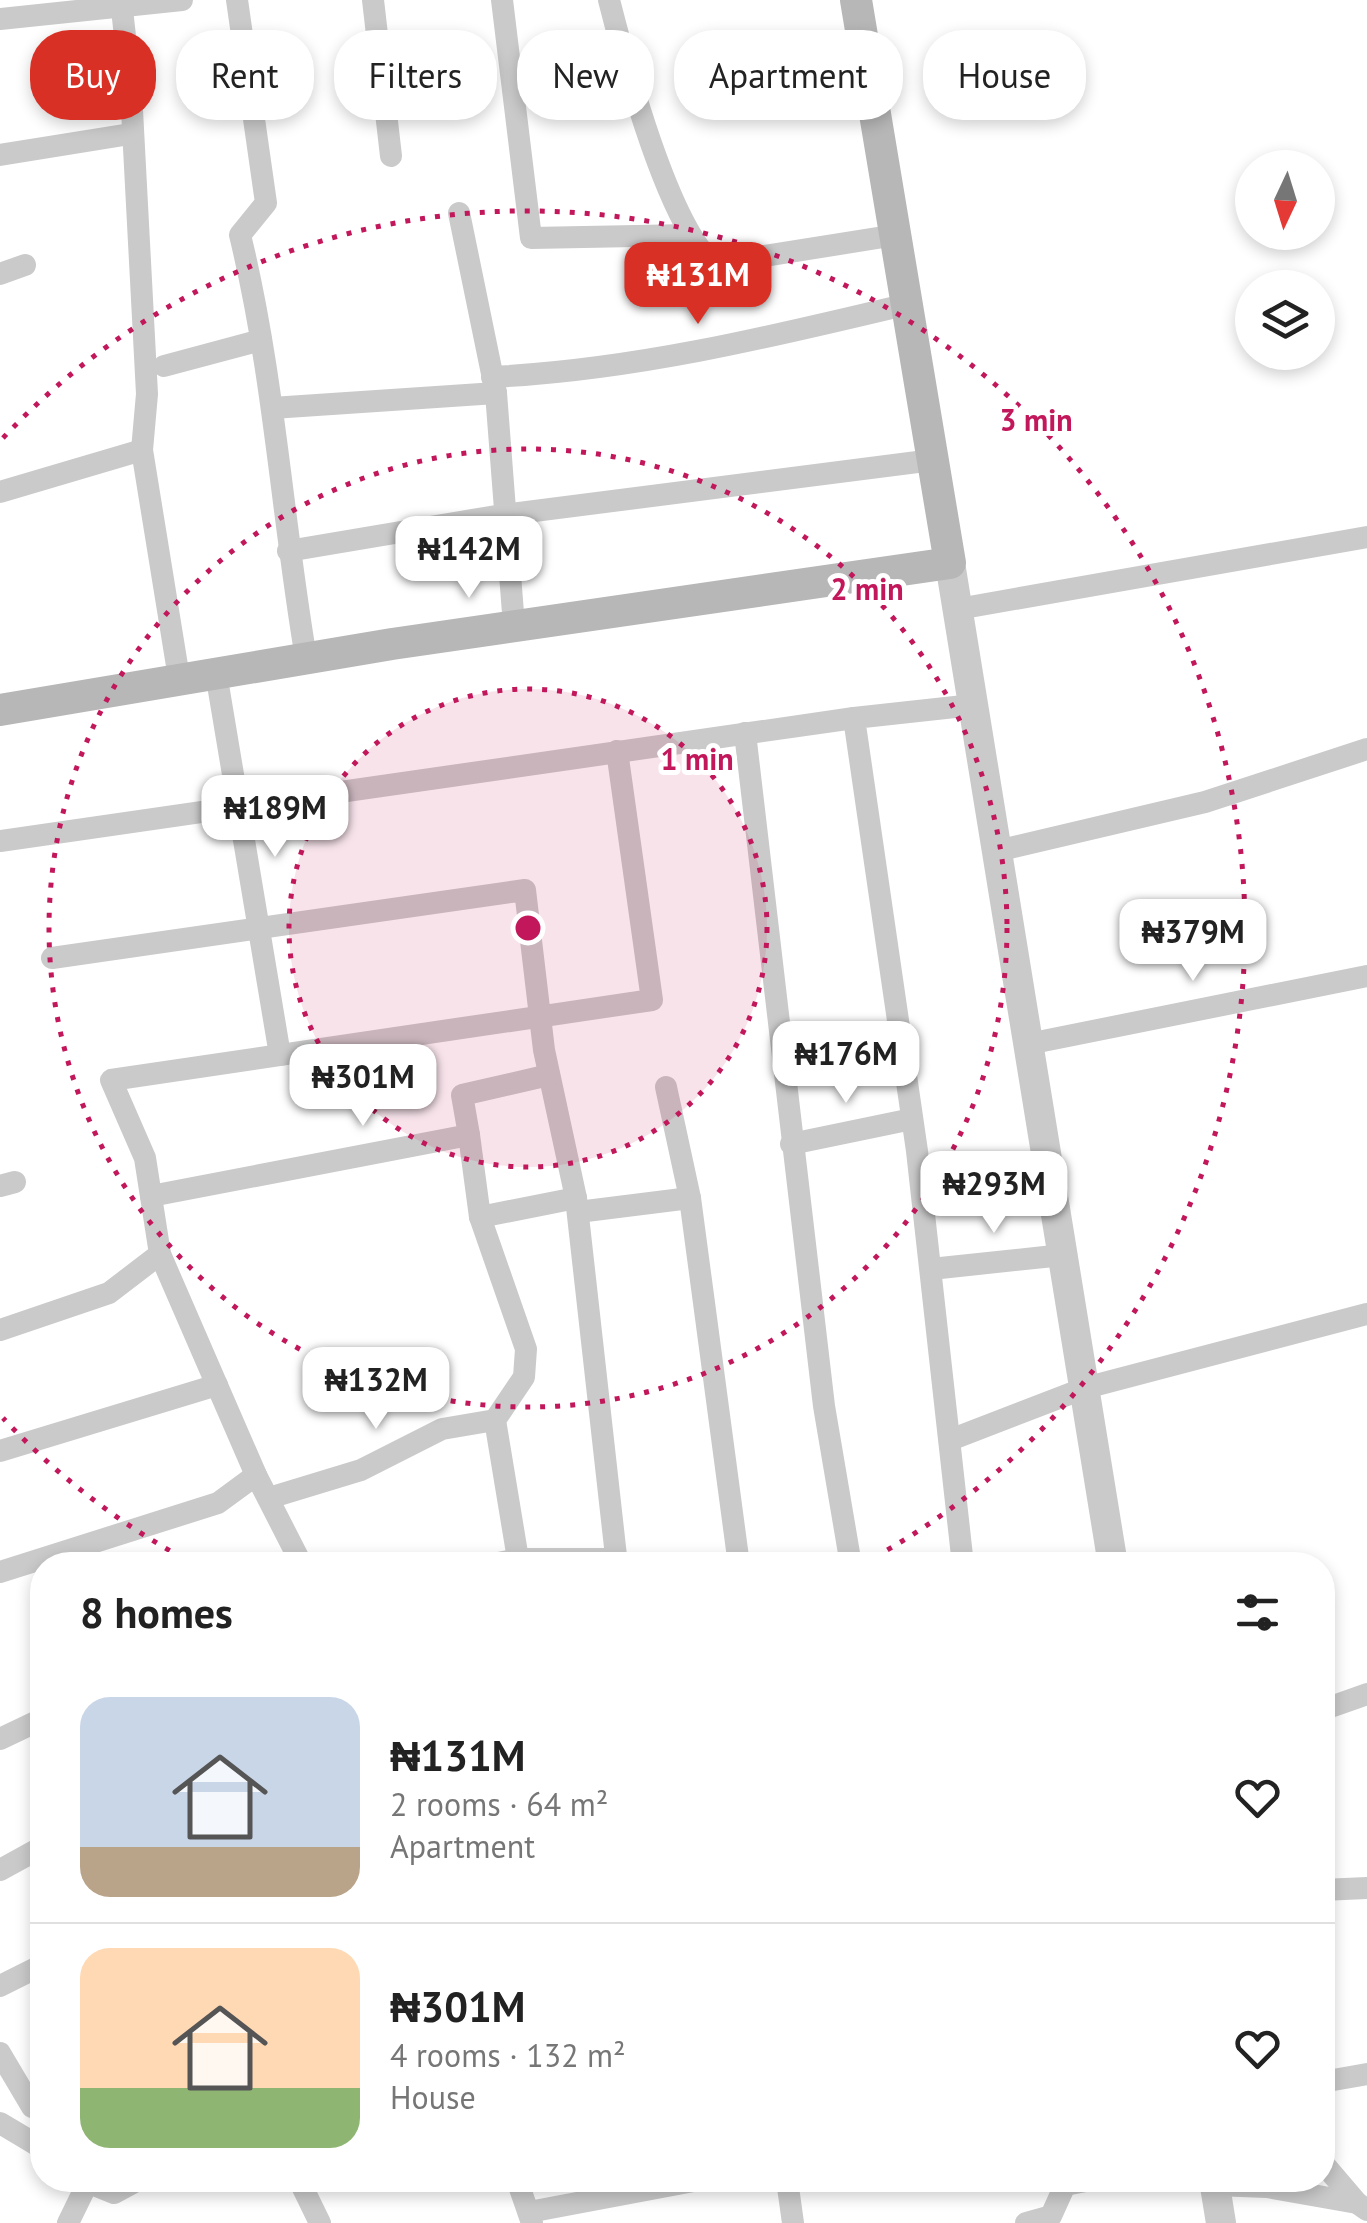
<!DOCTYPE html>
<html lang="en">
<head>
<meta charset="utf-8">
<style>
	:root { --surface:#fff; --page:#f2f2f2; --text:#222; --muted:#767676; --line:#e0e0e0; --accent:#d93025 }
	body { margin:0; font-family:"PT Sans",sans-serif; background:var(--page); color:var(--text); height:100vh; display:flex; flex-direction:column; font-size:38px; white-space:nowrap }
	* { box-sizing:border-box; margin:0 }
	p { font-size:32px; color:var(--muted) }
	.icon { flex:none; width:55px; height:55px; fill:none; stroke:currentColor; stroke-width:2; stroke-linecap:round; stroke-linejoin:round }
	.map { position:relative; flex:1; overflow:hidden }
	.side { position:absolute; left:30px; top:1552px; width:1305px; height:640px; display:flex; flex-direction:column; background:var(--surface); border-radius:40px; box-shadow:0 5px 15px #0003 }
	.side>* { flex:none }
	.guide { position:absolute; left:30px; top:30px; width:1308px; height:90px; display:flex; gap:20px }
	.needle { width:65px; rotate:184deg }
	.fabs { position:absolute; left:1235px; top:150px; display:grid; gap:20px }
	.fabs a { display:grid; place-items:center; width:100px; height:100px; border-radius:50%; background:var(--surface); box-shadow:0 5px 15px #0003; font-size:50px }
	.price { position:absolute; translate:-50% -85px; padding:0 22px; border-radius:20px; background:#fff; color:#222; font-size:32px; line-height:65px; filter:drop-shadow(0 2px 5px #0008) }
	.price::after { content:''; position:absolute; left:50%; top:60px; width:30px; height:22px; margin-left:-15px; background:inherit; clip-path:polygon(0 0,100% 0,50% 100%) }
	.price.selected { background:var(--accent); color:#fff }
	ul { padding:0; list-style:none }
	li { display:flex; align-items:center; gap:30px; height:250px; padding:0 50px }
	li+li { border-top:2px solid var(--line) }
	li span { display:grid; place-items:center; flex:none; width:280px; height:200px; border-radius:30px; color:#555 }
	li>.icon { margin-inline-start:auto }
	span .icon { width:120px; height:120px; fill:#fffc; stroke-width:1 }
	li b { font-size:42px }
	h2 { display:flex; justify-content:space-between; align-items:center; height:120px; padding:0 50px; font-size:42px }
	.chip { padding:0 35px; border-radius:40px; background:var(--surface); box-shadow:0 5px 15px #0003; font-size:35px; line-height:90px }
	.chip.selected { background:var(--accent); color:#fff }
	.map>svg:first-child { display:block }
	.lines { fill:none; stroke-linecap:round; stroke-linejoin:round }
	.minor { stroke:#cacaca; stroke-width:22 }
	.tertiary { stroke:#cacaca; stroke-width:30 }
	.secondary { stroke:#b7b7b7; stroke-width:32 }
	.ring { fill:none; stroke:#c2185b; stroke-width:5; stroke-dasharray:5 10 }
	.centre { fill:#c2185b; stroke:#fff; stroke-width:5 }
	.ring-label { font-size:30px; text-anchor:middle; font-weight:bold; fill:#c2185b; stroke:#fff; stroke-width:10; stroke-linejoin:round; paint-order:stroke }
</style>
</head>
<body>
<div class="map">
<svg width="1367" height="2223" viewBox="0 0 1367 2223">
	<rect width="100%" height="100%" fill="#fff"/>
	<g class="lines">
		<g class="minor">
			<path d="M 121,0 L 131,91 L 147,394 L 142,450 L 179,678"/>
			<path d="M 237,0 L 266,203 L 240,235 C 274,374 282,517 306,658"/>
			<path d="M 373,0 L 391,156"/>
			<path d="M 502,0 L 531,238 L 689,235"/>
			<path d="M 609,0 C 625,63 668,225 714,264 L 896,235"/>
			<path d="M 0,19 L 182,0"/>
			<path d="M 0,155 L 130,134"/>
			<path d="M 459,213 L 496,393 L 514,626"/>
			<path d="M 0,274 L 25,265"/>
			<path d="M 164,366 L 261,340"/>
			<path d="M 492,377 C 634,370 770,337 908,304"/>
			<path d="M 272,408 L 496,393"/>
			<path d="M 0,492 L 142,450"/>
			<path d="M 288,551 L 496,516 L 933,460"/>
			<path d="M 958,609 L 1367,537"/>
			<path d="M 216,673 L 280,1055"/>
			<path d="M 745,733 L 824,1406 L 851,1565"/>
			<path d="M 0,841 L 854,718"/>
			<path d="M 997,851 L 1205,802 L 1367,749"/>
			<path d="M 52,958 L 525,890 L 544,1050 L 576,1198 L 617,1565"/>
			<path d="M 1028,1044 L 1367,976"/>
			<path d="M 469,1135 L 480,1217 L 576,1198"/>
			<path d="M 791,1144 L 912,1119"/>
			<path d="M 0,1186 L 15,1182"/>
			<path d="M 151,1196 L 469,1135 L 462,1095 L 549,1075"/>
			<path d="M 690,1198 L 739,1565"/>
			<path d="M 578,1212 L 690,1198 L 666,1087"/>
			<path d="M 480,1217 L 526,1349 L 524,1377 L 495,1420 L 518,1559 L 488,1565"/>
			<path d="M 931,1269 L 1063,1255"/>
			<path d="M 0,1330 L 109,1293 L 160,1254"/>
			<path d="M 950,1440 L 1085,1388 L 1367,1314"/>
			<path d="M 0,1451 L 217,1385"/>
			<path d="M 269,1498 L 361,1470 L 442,1429 L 495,1420"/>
			<path d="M 518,1559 L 616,1559"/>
			<path d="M 302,1565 L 256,1475 L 160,1254 L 145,1158 L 111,1080 L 652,1000 L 617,751"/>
			<path d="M 963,1565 L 917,1151 L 854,718 L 973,705"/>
			<path d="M 0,1572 L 218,1503 L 256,1475"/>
			<path d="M 1322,1710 L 1367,1694"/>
			<path d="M 0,1739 L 42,1719"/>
			<path d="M 0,1870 L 42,1847"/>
			<path d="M 1322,1890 L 1367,1888"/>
			<path d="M 0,1986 L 42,1965"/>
			<path d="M 0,2053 L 32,2107"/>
			<path d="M 1322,2082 L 1367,2074"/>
			<path d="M 0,2123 L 42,2148"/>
			<path d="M 1322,2162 L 1357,2203"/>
			<path d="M 82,2180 L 114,2193 L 138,2180"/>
			<path d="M 299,2180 L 320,2223"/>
			<path d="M 517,2180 L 532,2223"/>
			<path d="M 787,2180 L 793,2223"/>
			<path d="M 1215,2185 L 1267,2187 L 1357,2203 L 1367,2210"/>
			<path d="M 529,2212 L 699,2180"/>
			<path d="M 68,2223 L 89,2180"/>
			<path d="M 1026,2223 L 1051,2216 L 1065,2185 L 1091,2180"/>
		</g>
		<g class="tertiary">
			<path d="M 950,563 L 1113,1565"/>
			<path d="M 1214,2180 L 1221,2223"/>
		</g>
		<path class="secondary" d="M 0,710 L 392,644 L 950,563 L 856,0"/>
	</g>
	<circle cx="528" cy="928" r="239" fill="#c2185b" fill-opacity=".12"/>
	<g class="ring">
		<circle cx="528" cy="928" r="239"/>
		<circle cx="528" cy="928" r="479"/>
		<path d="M196 1565A718 718 0 0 1 3 1418M3 438A718 718 0 1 1 860 1565"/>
	</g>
	<circle cx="528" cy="928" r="15" class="centre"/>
	<g class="ring-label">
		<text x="1036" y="431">3 min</text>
		<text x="867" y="600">2 min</text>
		<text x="697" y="770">1 min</text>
	</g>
</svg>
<div class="fabs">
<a><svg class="needle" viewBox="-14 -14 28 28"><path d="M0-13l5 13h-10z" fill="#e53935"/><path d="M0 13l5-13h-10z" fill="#767676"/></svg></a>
<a><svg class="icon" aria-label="layers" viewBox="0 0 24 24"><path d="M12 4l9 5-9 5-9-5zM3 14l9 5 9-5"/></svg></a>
</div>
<b class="price selected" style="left:698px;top:327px">₦131M</b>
<b class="price" style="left:469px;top:601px">₦142M</b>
<b class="price" style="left:275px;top:860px">₦189M</b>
<b class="price" style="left:1193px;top:984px">₦379M</b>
<b class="price" style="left:846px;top:1106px">₦176M</b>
<b class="price" style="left:363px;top:1129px">₦301M</b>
<b class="price" style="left:994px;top:1236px">₦293M</b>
<b class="price" style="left:376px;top:1432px">₦132M</b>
<div class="guide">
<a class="chip selected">Buy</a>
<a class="chip">Rent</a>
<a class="chip">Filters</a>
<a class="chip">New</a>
<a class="chip">Apartment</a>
<a class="chip">House</a>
</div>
<section class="side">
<h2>8 homes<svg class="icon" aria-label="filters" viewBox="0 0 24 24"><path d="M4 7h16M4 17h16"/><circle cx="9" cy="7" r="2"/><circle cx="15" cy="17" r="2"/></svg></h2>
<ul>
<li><span style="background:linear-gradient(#c9d6e8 75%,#b9a48a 0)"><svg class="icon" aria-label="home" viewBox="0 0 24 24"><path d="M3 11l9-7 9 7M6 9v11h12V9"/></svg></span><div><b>₦131M</b><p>2 rooms · 64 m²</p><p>Apartment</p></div><svg class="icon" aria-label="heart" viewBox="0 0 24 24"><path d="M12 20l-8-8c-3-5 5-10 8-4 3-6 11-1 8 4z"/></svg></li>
<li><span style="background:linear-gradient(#ffd9b3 70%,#8fb573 0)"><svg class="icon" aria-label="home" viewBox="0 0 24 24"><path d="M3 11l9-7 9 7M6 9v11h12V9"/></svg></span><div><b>₦301M</b><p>4 rooms · 132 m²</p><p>House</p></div><svg class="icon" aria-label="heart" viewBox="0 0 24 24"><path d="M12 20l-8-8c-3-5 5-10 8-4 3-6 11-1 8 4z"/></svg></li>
</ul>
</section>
</div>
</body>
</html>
